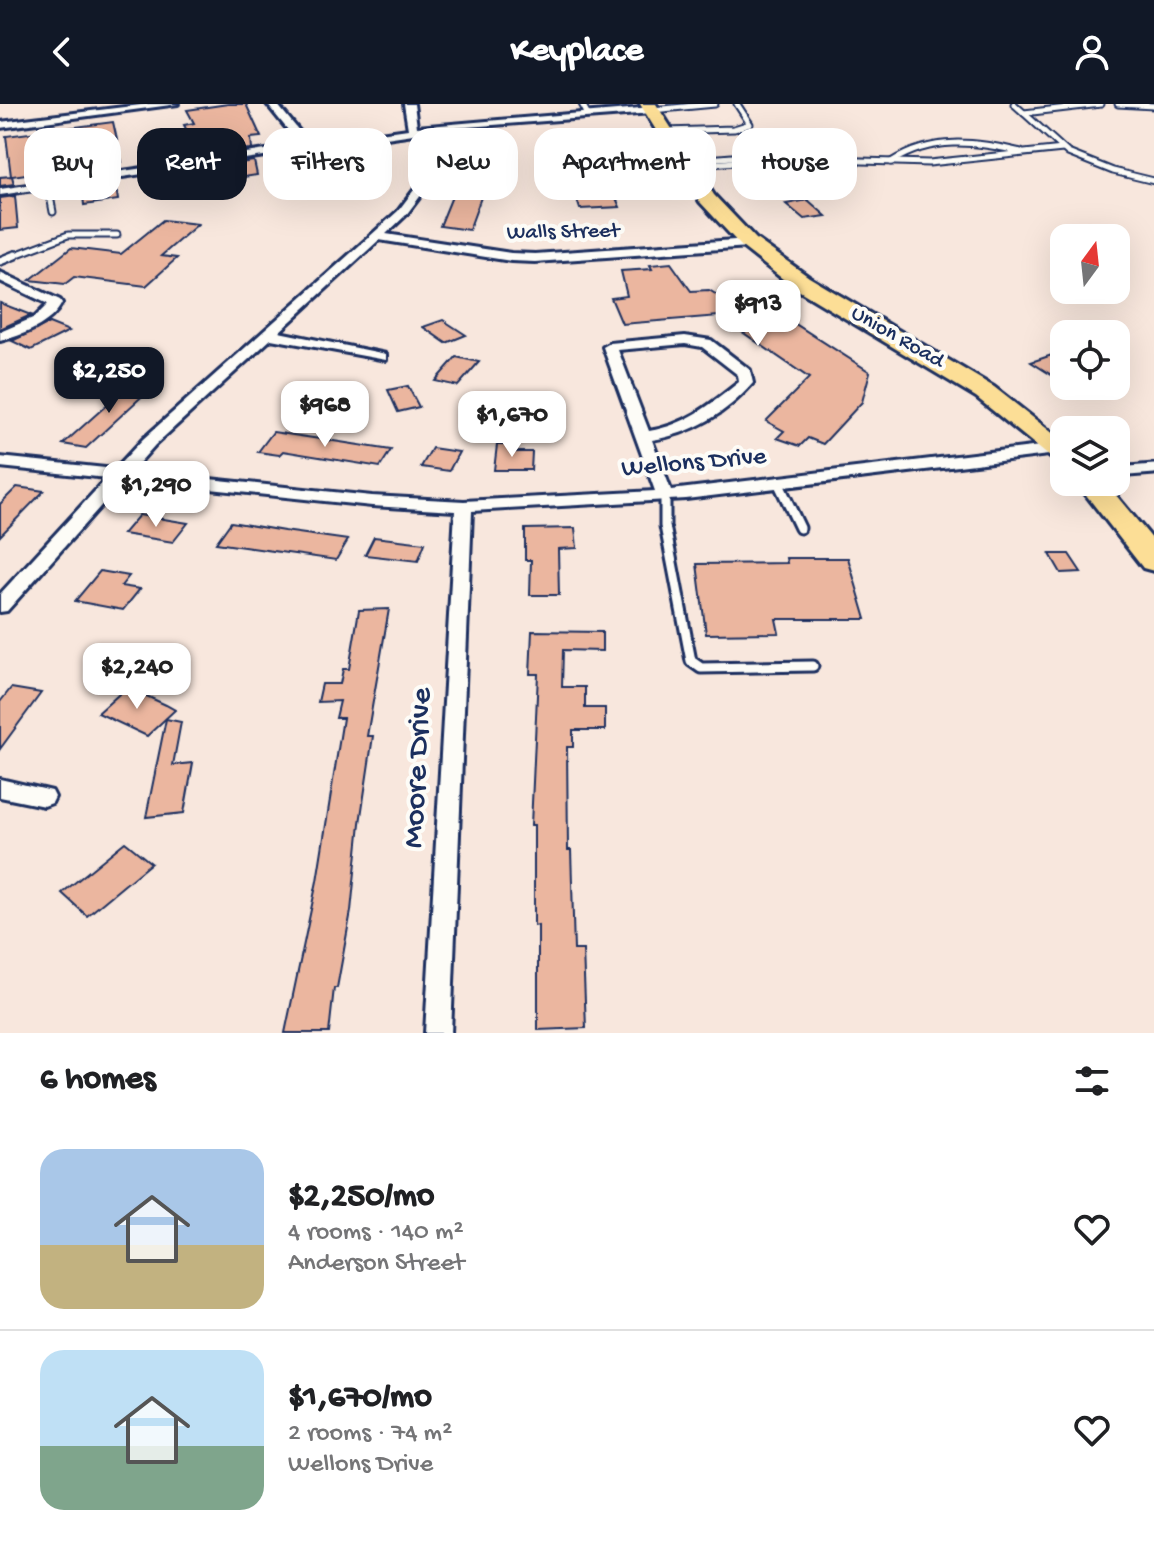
<!DOCTYPE html>
<html lang="en">
<head>
<meta charset="utf-8">
<style>
	:root { --surface:#fff; --page:#f6f6f6; --text:#202124; --muted:#757577; --line:#e0e0e0; --accent:#111827 }
	body { margin:0; font-family:"Gochi Hand",sans-serif; background:var(--page); color:var(--text); height:100vh; display:flex; flex-direction:column; font-size:30px; white-space:nowrap }
	* { box-sizing:border-box; margin:0 }
	p { font-size:26px; color:var(--muted) }
	.icon { flex:none; width:44px; height:44px; fill:none; stroke:currentColor; stroke-width:2; stroke-linecap:round; stroke-linejoin:round }
	.map { position:relative; height:929px; overflow:hidden }
	.side { display:flex; flex-direction:column; background:var(--surface); flex:1 }
	.side>* { flex:none }
	.guide { position:absolute; left:24px; top:24px; width:1106px; height:72px; display:flex; gap:16px }
	.needle { width:52px; rotate:15deg }
	.controls { position:absolute; left:1050px; top:120px; display:grid; gap:16px }
	.controls a { display:grid; place-items:center; width:80px; height:80px; border-radius:16px; background:var(--surface); box-shadow:0 8px 32px #0002; font-size:40px }
	.price { position:absolute; translate:-50% -68px; padding:0 18px; border-radius:16px; background:#fff; color:#222; font-size:26px; line-height:52px; filter:drop-shadow(0 2px 4px #0008) }
	.price::after { content:''; position:absolute; left:50%; top:48px; width:24px; height:18px; margin-left:-12px; background:inherit; clip-path:polygon(0 0,100% 0,50% 100%) }
	.price.current { background:var(--accent); color:#fff }
	ul { padding:0; list-style:none }
	li { display:flex; align-items:center; gap:24px; height:200px; padding:0 40px }
	li+li { border-top:2px solid var(--line) }
	li span { display:grid; place-items:center; flex:none; width:224px; height:160px; border-radius:24px; color:#555 }
	li>.icon { margin-inline-start:auto }
	span .icon { width:96px; height:96px; fill:#fffc; stroke-width:1 }
	li b { font-size:34px }
	h2 { display:flex; justify-content:space-between; align-items:center; height:96px; padding:0 40px; font-size:34px }
	.tag { padding:0 28px; border-radius:24px; background:var(--surface); box-shadow:0 8px 32px #0002; font-size:28px; line-height:72px }
	.tag.current { background:var(--accent); color:#fff }
	header { display:flex; justify-content:space-between; align-items:center; height:104px; padding:0 40px; background:var(--accent); color:#fff; font-size:36px; font-weight:800 }
	.map>svg:first-child { display:block }
	.building { fill:#ebb69f; stroke:#1b2f5e; stroke-width:2 }
	.lines { fill:none; stroke-linecap:round; stroke-linejoin:round }
	.service-far2-casing { stroke:#1b2f5e; stroke-width:9 }
	.service-far1-casing { stroke:#1b2f5e; stroke-width:12 }
	.service-casing { stroke:#1b2f5e; stroke-width:15 }
	.minor-casing { stroke:#1b2f5e; stroke-width:6 }
	.primary-casing { stroke:#1b2f5e; stroke-width:6 }
	.service-far2 { stroke:#fdfcf7; stroke-width:5 }
	.service-far1 { stroke:#fdfcf7; stroke-width:7 }
	.service { stroke:#fdfcf7; stroke-width:9 }
	.minor { fill:#fdfcf7; fill-rule:evenodd }
	.primary { fill:#fcde96; fill-rule:evenodd }
	.labels { text-anchor:middle; dominant-baseline:central; stroke-width:8; stroke-linejoin:round; paint-order:stroke }
	.far-street-label { font-size:22px; fill:#1b2f5e; stroke:#fdfcf7 }
	.street-label { font-size:26px; fill:#1b2f5e; stroke:#fdfcf7 }
	.near-street-label { font-size:32px; fill:#1b2f5e; stroke:#fdfcf7 }
</style>
</head>
<body>
<header><svg class="icon" aria-label="back" viewBox="0 0 24 24"><path d="M15 5l-7 7 7 7"/></svg>Keyplace<svg class="icon" aria-label="person" viewBox="0 0 24 24"><circle cx="12" cy="8" r="4"/><path d="M4 21q1-7 8-7t8 7"/></svg></header>
<div class="map">
<svg width="1154" height="929" viewBox="0 0 1154 929">
	<rect width="100%" height="100%" fill="#f8e7dd"/>
	<filter id="ink" filterUnits="userSpaceOnUse"><feTurbulence type="fractalNoise" baseFrequency=".0125" numOctaves="2"/><feDisplacementMap in="SourceGraphic" scale="16" xChannelSelector="R" yChannelSelector="G"/><feConvolveMatrix kernelMatrix="1 2 1 2 8 2 1 2 1" color-interpolation-filters="sRGB"/></filter>
	<g filter="url(#ink)">
		<g class="building">
			<path d="M 228,0 L 246,0 L 261,33 L 251,34 L 252,45 L 197,47 L 184,21 L 194,19 L 187,6 Z"/>
			<path d="M 113,18 L 122,58 L 112,60 L 113,65 L 80,70 L 79,64 L 60,65 L 12,72 L 14,80 L 0,82 L 0,73 L 11,72 L 6,32 Z"/>
			<path d="M 192,41 L 195,53 L 168,57 L 165,44 Z"/>
			<path d="M 254,57 L 257,71 L 238,74 L 233,60 Z"/>
			<path d="M 601,60 L 620,103 L 580,105 L 566,62 Z"/>
			<path d="M 198,65 L 203,85 L 174,89 L 170,69 Z"/>
			<path d="M 115,77 L 118,96 L 84,101 L 82,82 Z"/>
			<path d="M 457,80 L 479,81 L 477,85 L 484,85 L 469,126 L 440,122 Z"/>
			<path d="M 15,92 L 18,124 L 0,126 L 0,94 Z"/>
			<path d="M 808,96 L 826,112 L 804,115 L 786,100 Z"/>
			<path d="M 163,116 L 198,120 L 161,152 L 177,154 L 146,182 L 74,173 L 65,180 L 30,176 L 71,144 L 121,150 Z"/>
			<path d="M 671,159 L 691,187 L 709,186 L 722,194 L 744,187 L 870,268 L 862,298 L 823,340 L 808,334 L 800,342 L 777,334 L 784,327 L 766,317 L 809,274 L 719,212 L 622,220 L 611,194 L 627,192 L 621,167 L 652,165 L 650,161 Z"/>
			<path d="M 0,199 L 31,211 L 0,225 Z"/>
			<path d="M 443,216 L 466,231 L 446,239 L 423,223 Z"/>
			<path d="M 49,219 L 69,227 L 31,246 L 12,237 Z"/>
			<path d="M 1064,247 L 1064,279 L 1031,258 Z"/>
			<path d="M 456,253 L 479,258 L 458,282 L 435,277 Z"/>
			<path d="M 139,272 L 150,285 L 86,344 L 63,340 Z"/>
			<path d="M 408,282 L 419,303 L 398,308 L 388,286 Z"/>
			<path d="M 273,328 L 340,338 L 391,346 L 380,363 L 283,347 L 279,351 L 258,348 Z"/>
			<path d="M 497,341 L 514,341 L 513,348 L 532,348 L 531,366 L 494,366 Z"/>
			<path d="M 432,344 L 459,348 L 449,367 L 421,363 Z"/>
			<path d="M 17,383 L 44,387 L 0,432 L 0,400 Z"/>
			<path d="M 139,411 L 188,419 L 173,438 L 123,430 Z"/>
			<path d="M 231,418 L 284,427 L 348,436 L 336,456 L 216,439 Z"/>
			<path d="M 575,424 L 577,444 L 558,445 L 559,491 L 530,491 L 531,456 L 525,456 L 525,425 Z"/>
			<path d="M 374,433 L 425,439 L 418,457 L 365,451 Z"/>
			<path d="M 1050,450 L 1069,450 L 1081,468 L 1061,469 Z"/>
			<path d="M 786,454 L 848,454 L 866,515 L 776,515 L 779,529 L 706,530 L 697,460 L 787,459 Z"/>
			<path d="M 100,467 L 129,472 L 121,482 L 140,485 L 123,506 L 75,497 Z"/>
			<path d="M 389,505 L 367,632 L 373,632 L 360,719 L 351,807 L 337,884 L 334,884 L 329,929 L 285,929 L 317,777 L 343,614 L 336,614 L 340,597 L 318,598 L 322,580 L 340,580 L 343,565 L 349,565 L 359,506 Z"/>
			<path d="M 532,527 L 602,528 L 602,547 L 563,546 L 562,583 L 585,583 L 585,604 L 605,604 L 605,626 L 573,626 L 573,643 L 567,643 L 568,746 L 571,746 L 574,846 L 583,846 L 586,924 L 538,926 L 538,821 L 534,822 L 534,721 L 531,721 L 538,570 L 530,570 Z"/>
			<path d="M 127,583 L 166,601 L 175,606 L 147,632 L 98,609 Z"/>
			<path d="M 11,584 L 41,589 L 0,645 L 0,598 Z"/>
			<path d="M 166,615 L 181,618 L 173,661 L 193,659 L 184,709 L 146,713 Z"/>
			<path d="M 125,738 L 151,759 L 87,812 L 62,789 Z"/>
		</g>
		<g class="lines">
			<defs>
				<g id="service-far2">
					<path d="M 582,0 L 587,9"/>
					<path d="M 1014,0 L 1068,49 L 1113,67 L 1154,77"/>
					<path d="M 1118,0 L 1154,2"/>
					<path d="M 652,6 L 715,0"/>
					<path d="M 1024,9 L 1101,0"/>
					<path d="M 665,27 L 734,25 L 750,20 L 737,0"/>
					<path d="M 891,58 C 932,32 975,37 1021,48"/>
					<path d="M 686,62 L 695,56 L 732,53 L 929,59 L 1063,45"/>
					<path d="M 687,62 L 748,57"/>
					<path d="M 48,81 L 53,108"/>
					<path d="M 10,153 L 68,131 L 117,131"/>
				</g>
				<path id="service-far1" d="M 0,157 L 15,151"/>
				<g id="service">
					<path d="M 1116,368 L 1154,365"/>
					<path d="M 778,378 L 800,424"/>
					<path d="M 665,391 L 665,422 L 691,557 L 701,564 L 813,562"/>
				</g>
				<g id="minor">
					<path d="M 149,0 L 178,0 L 0,24 L 0,18 Z"/>
					<path d="M 267,0 L 277,0 L 309,39 L 408,25 L 404,0 L 414,0 L 417,23 L 652,3 L 657,6 L 652,9 L 454,24 L 0,91 L 0,85 L 300,41 Z"/>
					<path d="M 424,77 L 428,78 L 428,82 L 406,111 L 386,130 L 511,149 L 535,150 L 749,135 L 755,139 L 749,143 L 535,158 L 511,157 L 379,136 L 279,228 L 386,250 L 386,256 L 271,235 L 155,341 L 132,367 L 372,392 L 464,397 L 655,387 L 603,243 L 610,239 L 685,232 L 711,236 L 750,266 L 753,279 C 727,309 692,330 652,336 L 671,386 L 1057,340 L 1064,344 L 1063,348 L 1057,350 L 686,395 L 472,407 L 451,929 L 425,929 L 455,407 L 372,402 L 124,376 L 7,507 L 0,508 L 0,490 L 107,374 L 0,363 L 0,353 L 115,365 L 143,335 L 398,107 L 420,78 ZM 685,240 L 702,243 L 738,271 L 739,278 C 710,301 686,321 649,327 L 618,246 Z"/>
					<path d="M 0,168 L 60,196 L 62,199 C 51,221 23,231 0,237 L 0,228 L 35,213 L 48,200 L 0,177 Z"/>
					<path d="M 0,675 L 52,687 L 55,693 L 52,699 L 44,702 L 0,693 Z"/>
				</g>
				<g id="primary">
					<path d="M 640,0 L 656,0 L 714,91 L 756,135 L 809,173 L 994,283 L 1064,338 L 1064,359 L 1055,357 L 976,293 L 793,183 L 742,143 L 700,98 Z"/>
					<path d="M 1076,378 L 1105,378 L 1154,437 L 1154,467 L 1143,464 Z"/>
				</g>
			</defs>
			<use href="#service-far2" class="service-far2-casing"/>
			<use href="#service-far1" class="service-far1-casing"/>
			<use href="#service" class="service-casing"/>
			<use href="#minor" class="minor-casing"/>
			<use href="#primary" class="primary-casing"/>
			<use href="#service-far2" class="service-far2"/>
			<use href="#service-far1" class="service-far1"/>
			<use href="#service" class="service"/>
			<use href="#minor" class="minor"/>
			<use href="#primary" class="primary"/>
		</g>
	</g>
	<g class="labels">
		<g class="far-street-label">
			<text transform="translate(563 129) rotate(-1)">Walls Street</text>
			<text transform="translate(897 234) rotate(30)">Union Road</text>
		</g>
		<g class="street-label">
			<text transform="translate(694 360) rotate(-5)">Wellons Drive</text>
		</g>
		<g class="near-street-label">
			<text transform="translate(419 664) rotate(-87)">Moore Drive</text>
		</g>
	</g>
</svg>
<div class="controls">
<a><svg class="needle" viewBox="-14 -14 28 28"><path d="M0-13l5 13h-10z" fill="#e53935"/><path d="M0 13l5-13h-10z" fill="#757577"/></svg></a>
<a><svg class="icon" aria-label="locate" viewBox="0 0 24 24"><circle cx="12" cy="12" r="6"/><path d="M12 2v4M12 18v4M2 12h4M18 12h4"/></svg></a>
<a><svg class="icon" aria-label="layers" viewBox="0 0 24 24"><path d="M12 4l9 5-9 5-9-5zM3 14l9 5 9-5"/></svg></a>
</div>
<b class="price" style="left:758px;top:244px">$913</b>
<b class="price current" style="left:109px;top:311px">$2,250</b>
<b class="price" style="left:325px;top:345px">$968</b>
<b class="price" style="left:512px;top:355px">$1,670</b>
<b class="price" style="left:156px;top:425px">$1,290</b>
<b class="price" style="left:137px;top:607px">$2,240</b>
<div class="guide">
<a class="tag">Buy</a>
<a class="tag current">Rent</a>
<a class="tag">Filters</a>
<a class="tag">New</a>
<a class="tag">Apartment</a>
<a class="tag">House</a>
</div>
</div>
<section class="side">
<h2>6 homes<svg class="icon" aria-label="filters" viewBox="0 0 24 24"><path d="M4 7h16M4 17h16"/><circle cx="9" cy="7" r="2"/><circle cx="15" cy="17" r="2"/></svg></h2>
<ul>
<li><span style="background:linear-gradient(#a9c7e8 60%,#c2b280 0)"><svg class="icon" aria-label="home" viewBox="0 0 24 24"><path d="M3 11l9-7 9 7M6 9v11h12V9"/></svg></span><div><b>$2,250/mo</b><p>4 rooms · 140 m²</p><p>Anderson Street</p></div><svg class="icon" aria-label="heart" viewBox="0 0 24 24"><path d="M12 20l-8-8c-3-5 5-10 8-4 3-6 11-1 8 4z"/></svg></li>
<li><span style="background:linear-gradient(#bfe0f5 60%,#7fa58c 0)"><svg class="icon" aria-label="home" viewBox="0 0 24 24"><path d="M3 11l9-7 9 7M6 9v11h12V9"/></svg></span><div><b>$1,670/mo</b><p>2 rooms · 74 m²</p><p>Wellons Drive</p></div><svg class="icon" aria-label="heart" viewBox="0 0 24 24"><path d="M12 20l-8-8c-3-5 5-10 8-4 3-6 11-1 8 4z"/></svg></li>
</ul>
</section>
</body>
</html>
